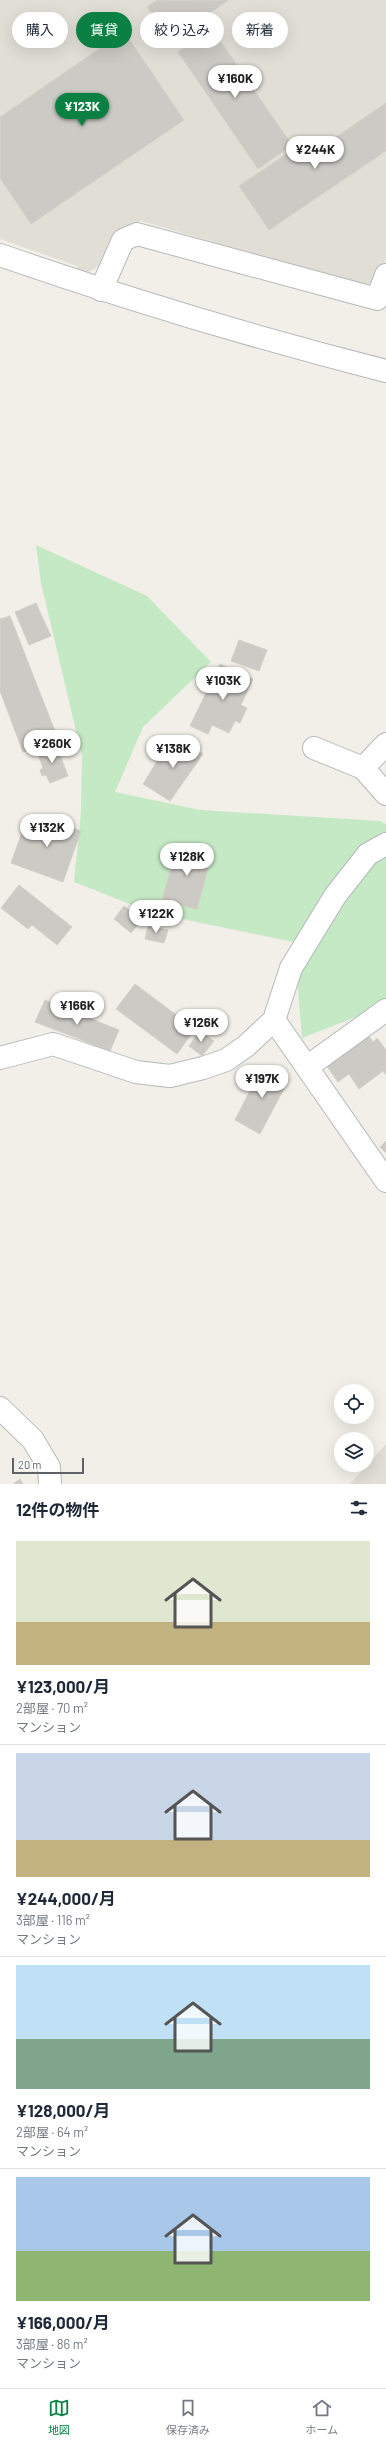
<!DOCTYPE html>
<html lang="ja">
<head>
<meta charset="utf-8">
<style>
	:root { --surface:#fff; --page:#f6f6f7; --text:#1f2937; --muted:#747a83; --line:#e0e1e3; --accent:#0b8043 }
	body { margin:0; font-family:Barlow,"Noto Sans JP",sans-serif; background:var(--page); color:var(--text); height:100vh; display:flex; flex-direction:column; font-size:15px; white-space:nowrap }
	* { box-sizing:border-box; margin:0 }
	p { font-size:13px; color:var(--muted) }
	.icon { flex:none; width:22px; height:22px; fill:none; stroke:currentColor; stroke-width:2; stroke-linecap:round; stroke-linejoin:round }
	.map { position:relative; height:1484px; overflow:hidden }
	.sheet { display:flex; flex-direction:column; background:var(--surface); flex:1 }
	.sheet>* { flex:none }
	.banner { position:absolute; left:12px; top:12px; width:362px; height:36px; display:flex; gap:8px }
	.tools { position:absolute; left:334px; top:1384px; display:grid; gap:8px }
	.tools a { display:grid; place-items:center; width:40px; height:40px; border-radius:50%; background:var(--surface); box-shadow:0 4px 16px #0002; font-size:20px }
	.scale { position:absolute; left:12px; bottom:10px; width:72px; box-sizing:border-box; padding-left:4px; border:2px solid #5f6368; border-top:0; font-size:11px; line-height:14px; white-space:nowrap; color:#5f6368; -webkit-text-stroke:3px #fff; paint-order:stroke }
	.price { position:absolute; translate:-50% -34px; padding:0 9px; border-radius:14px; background:#fff; color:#222; font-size:13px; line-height:26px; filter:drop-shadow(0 1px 2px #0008) }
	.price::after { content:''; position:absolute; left:50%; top:24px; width:12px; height:9px; margin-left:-6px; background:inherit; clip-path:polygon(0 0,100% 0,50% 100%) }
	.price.on { background:var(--accent); color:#fff }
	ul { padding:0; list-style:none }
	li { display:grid; align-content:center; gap:8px; height:212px; padding:0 16px }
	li+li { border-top:1px solid var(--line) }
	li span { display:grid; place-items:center; height:124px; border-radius:0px; color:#555 }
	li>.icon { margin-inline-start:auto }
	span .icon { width:72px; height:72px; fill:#fffc; stroke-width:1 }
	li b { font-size:17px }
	h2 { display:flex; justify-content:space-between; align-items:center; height:48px; padding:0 16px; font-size:17px }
	.chip { padding:0 14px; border-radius:18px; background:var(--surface); box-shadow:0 4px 16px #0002; font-size:14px; line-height:36px }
	.chip.on { background:var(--accent); color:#fff }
	.dock { display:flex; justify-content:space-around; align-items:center; height:56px; border-top:1px solid var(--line); background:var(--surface); font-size:11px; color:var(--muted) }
	.dock a { display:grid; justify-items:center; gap:2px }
	.dock .on { color:var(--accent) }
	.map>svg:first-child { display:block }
	.education { fill:#e1ded6 }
	.green { fill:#c5e8c5 }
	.building { fill:#cccac5; stroke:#d6d1c6 }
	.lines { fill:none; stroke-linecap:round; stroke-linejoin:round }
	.minor-casing { stroke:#b5b8bc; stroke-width:24 }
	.minor { stroke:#fff; stroke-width:22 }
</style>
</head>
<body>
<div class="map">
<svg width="386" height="1484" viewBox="0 0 386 1484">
	<rect width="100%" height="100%" fill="#f1efe8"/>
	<g class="education">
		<path d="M 0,0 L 386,0 L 386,258 L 380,278 L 364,286 L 141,221 L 116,231 L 103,264 L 83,275 L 77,271 L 77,266 L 0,239 Z"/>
		<path d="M 386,1444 L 386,1484 L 350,1484 Z"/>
	</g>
	<path class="green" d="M 36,545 L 147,596 L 211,662 L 143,727 L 115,792 L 200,810 L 380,821 L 386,824 L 386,1005 L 302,1038 L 294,942 L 153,913 L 74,882 L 81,812 L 82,756 L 41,583 Z"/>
	<g class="building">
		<path d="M 157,0 L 229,0 L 170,40 L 147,7 Z"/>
		<path d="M 212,29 L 292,145 L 258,169 L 178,52 Z"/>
		<path d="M 127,36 L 184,120 L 31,224 L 0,178 L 0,117 L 115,38 L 118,42 Z"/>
		<path d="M 386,103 L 386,151 L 269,230 L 239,186 L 294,149 L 301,161 Z"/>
		<path d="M 36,603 L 51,636 L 29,645 L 15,612 Z"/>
		<path d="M 10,616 L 58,739 L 23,752 L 0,691 L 0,619 Z"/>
		<path d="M 239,640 L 267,650 L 259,671 L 231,661 Z"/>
		<path d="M 220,664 L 253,679 L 241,705 L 247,708 L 240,723 L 235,721 L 229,733 L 212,725 L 208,734 L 190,726 Z"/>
		<path d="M 179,738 L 203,754 L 170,801 L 143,784 L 167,745 L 172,748 Z"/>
		<path d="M 56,744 L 68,776 L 50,783 L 46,775 L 42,776 L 40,770 L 43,768 L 37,751 Z"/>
		<path d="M 42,816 L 81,831 L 63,882 L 11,863 L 25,824 L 37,828 Z"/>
		<path d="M 178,844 L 212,854 L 197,909 L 162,900 Z"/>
		<path d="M 19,885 L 72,927 L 57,945 L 32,925 L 28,929 L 1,908 Z"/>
		<path d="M 124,906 L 142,920 L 131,933 L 114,919 Z"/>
		<path d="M 148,926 L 168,930 L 164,943 L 145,939 Z"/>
		<path d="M 135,984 L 195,1029 L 177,1054 L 116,1009 Z"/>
		<path d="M 45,1000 L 119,1030 L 110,1051 L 35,1022 Z"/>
		<path d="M 200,1031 L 214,1041 L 202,1056 L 189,1046 Z"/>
		<path d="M 368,1035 L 373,1042 L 377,1038 L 386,1050 L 386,1075 L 383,1071 L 359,1089 L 349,1074 L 338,1082 L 326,1065 Z"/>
		<path d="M 263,1065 L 289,1079 L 260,1134 L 235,1120 Z"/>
		<path d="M 386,1141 L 386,1153 L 380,1147 Z"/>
		<path d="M 20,1479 L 23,1484 L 13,1484 Z"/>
	</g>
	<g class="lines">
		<defs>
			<g id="minor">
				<path d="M 0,255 C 127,299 256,338 386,371"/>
				<path d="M 101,290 L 123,240 L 137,234 L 377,299 L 386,275"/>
				<path d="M 314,748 L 363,768 L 386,794"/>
				<path d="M 363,768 L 386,744"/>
				<path d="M 274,1020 L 386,1181"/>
				<path d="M 0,1058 L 53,1044 L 136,1072 L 170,1076 L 203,1068 L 226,1060 L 246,1046 L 274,1020 L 291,968 L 335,896 L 368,854 L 386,844"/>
				<path d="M 307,1067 L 386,1010"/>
				<path d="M 0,1408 L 33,1440 L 49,1467 L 50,1484"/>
			</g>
		</defs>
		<use href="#minor" class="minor-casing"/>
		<use href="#minor" class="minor"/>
	</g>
</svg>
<div class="tools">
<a><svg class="icon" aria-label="locate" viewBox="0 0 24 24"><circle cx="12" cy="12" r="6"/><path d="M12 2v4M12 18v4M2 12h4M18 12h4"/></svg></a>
<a><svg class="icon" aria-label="layers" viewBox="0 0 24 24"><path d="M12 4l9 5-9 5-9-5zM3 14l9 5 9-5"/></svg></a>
</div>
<div class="scale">20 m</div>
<b class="price" style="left:235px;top:99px">¥160K</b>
<b class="price on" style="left:82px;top:127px">¥123K</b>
<b class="price" style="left:315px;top:170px">¥244K</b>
<b class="price" style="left:223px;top:701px">¥103K</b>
<b class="price" style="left:52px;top:764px">¥260K</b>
<b class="price" style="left:173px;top:769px">¥138K</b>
<b class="price" style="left:47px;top:848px">¥132K</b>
<b class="price" style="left:187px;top:877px">¥128K</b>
<b class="price" style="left:156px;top:934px">¥122K</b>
<b class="price" style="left:77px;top:1026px">¥166K</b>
<b class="price" style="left:201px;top:1043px">¥126K</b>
<b class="price" style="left:262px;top:1099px">¥197K</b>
<div class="banner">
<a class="chip">購入</a>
<a class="chip on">賃貸</a>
<a class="chip">絞り込み</a>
<a class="chip">新着</a>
</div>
</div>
<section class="sheet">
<h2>12件の物件<svg class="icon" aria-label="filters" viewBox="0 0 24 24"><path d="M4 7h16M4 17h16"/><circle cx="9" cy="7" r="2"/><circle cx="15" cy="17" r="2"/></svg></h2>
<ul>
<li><span style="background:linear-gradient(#dfe7d0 65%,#c2b280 0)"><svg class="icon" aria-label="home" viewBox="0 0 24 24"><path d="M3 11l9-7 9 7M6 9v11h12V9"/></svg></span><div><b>¥123,000/月</b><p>2部屋 · 70 m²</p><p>マンション</p></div></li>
<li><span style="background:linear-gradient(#c9d6e8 70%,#c2b280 0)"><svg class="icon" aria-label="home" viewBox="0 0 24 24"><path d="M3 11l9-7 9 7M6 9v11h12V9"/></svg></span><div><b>¥244,000/月</b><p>3部屋 · 116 m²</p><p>マンション</p></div></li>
<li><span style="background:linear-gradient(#bfe0f5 60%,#7fa58c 0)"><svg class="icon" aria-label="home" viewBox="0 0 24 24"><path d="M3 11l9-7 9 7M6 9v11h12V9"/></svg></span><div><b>¥128,000/月</b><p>2部屋 · 64 m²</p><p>マンション</p></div></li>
<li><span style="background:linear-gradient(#a9c7e8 60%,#8fb573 0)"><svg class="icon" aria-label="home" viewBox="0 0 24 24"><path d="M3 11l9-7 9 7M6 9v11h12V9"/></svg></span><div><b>¥166,000/月</b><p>3部屋 · 86 m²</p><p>マンション</p></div></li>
</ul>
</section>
<nav class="dock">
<a class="on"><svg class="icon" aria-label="map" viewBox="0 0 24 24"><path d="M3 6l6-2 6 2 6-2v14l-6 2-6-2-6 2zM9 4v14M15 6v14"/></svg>地図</a>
<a><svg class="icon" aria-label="saved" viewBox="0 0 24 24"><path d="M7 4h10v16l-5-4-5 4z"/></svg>保存済み</a>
<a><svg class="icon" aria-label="home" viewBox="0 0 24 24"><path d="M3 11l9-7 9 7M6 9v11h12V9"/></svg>ホーム</a>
</nav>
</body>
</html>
